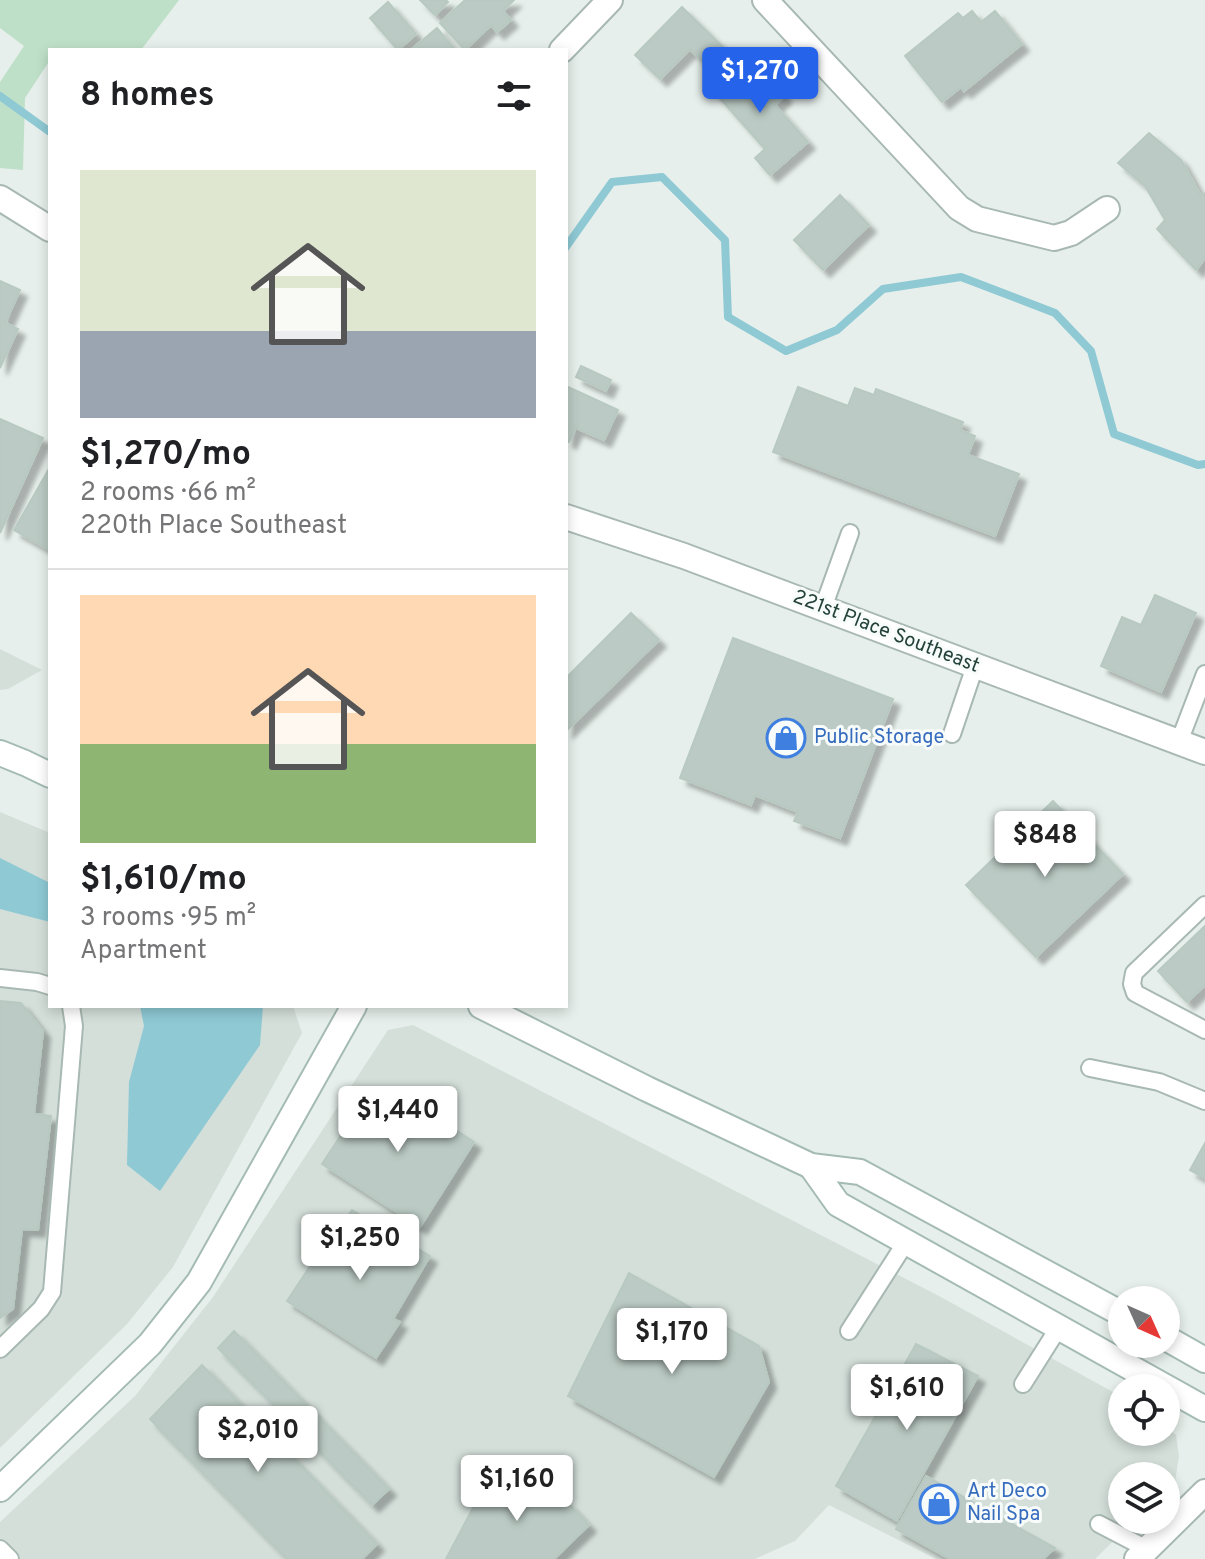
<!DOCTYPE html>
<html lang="en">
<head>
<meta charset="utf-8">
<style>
	:root { --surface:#fff; --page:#f2f2f2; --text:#202124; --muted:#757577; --line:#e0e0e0; --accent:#2563eb }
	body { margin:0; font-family:Overpass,sans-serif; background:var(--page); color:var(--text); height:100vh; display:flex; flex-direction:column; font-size:30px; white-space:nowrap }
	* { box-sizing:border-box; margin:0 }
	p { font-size:26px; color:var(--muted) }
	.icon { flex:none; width:44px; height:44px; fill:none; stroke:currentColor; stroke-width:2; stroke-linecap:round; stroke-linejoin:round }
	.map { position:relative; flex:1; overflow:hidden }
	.details { position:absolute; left:48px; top:48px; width:520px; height:960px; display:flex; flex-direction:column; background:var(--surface); border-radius:0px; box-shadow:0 4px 12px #0003 }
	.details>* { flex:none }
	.needle { width:52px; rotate:135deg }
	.buttons { position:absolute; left:1108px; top:1286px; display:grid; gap:16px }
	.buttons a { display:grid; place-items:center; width:72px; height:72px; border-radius:50%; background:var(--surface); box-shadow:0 4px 12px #0003; font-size:40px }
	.price { position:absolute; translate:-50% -68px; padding:0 18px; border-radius:8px; background:#fff; color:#222; font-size:26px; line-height:52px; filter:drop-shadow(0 2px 4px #0008) }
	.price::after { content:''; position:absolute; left:50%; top:48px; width:24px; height:18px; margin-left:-12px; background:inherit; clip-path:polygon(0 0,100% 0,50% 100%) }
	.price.on { background:var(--accent); color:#fff }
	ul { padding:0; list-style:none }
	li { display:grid; align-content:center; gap:16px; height:424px; padding:0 32px }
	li+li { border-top:2px solid var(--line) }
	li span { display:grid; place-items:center; height:248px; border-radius:0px; color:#555 }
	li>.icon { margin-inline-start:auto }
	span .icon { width:144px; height:144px; fill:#fffc; stroke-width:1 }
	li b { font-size:34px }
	h2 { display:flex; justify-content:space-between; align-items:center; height:96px; padding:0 32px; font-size:34px }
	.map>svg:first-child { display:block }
	.built { fill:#d4dfda }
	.green { fill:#bfe0c8 }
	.water { fill:#8ec9d4 }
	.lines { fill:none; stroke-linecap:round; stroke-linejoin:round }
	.stream { stroke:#8ec9d4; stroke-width:8 }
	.building { fill:#bbcac4; stroke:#b8c9c2; stroke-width:2; filter:url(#shadow) }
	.lane-casing { stroke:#a8b8b2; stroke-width:20 }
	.street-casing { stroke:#a8b8b2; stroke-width:28 }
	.secondary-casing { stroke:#a4bbb3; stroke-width:28 }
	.lane { stroke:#fff; stroke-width:16 }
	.street { stroke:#fff; stroke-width:24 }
	.secondary { stroke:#fff; stroke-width:24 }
	.labels { text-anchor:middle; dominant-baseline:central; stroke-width:6; stroke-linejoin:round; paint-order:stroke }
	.street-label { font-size:20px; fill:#24423a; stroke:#f7fbf9 }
	.shop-label { font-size:20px; fill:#366cbe; stroke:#f7fbf9; text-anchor:start }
</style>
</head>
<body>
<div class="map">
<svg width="1205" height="1559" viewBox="0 0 1205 1559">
	<defs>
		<filter id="shadow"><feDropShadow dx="7" dy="7" stdDeviation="2" flood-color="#0004"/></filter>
	</defs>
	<rect width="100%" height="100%" fill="#e6efeb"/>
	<g class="built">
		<path d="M 0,649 L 42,670 L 8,689 L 0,690 Z"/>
		<path d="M 0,812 L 50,833 L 50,1006 L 293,1006 L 302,1033 L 173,1267 L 127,1324 L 0,1448 Z"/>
		<path d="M 413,1025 L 939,1296 L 1122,1397 L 1122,1432 L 1166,1432 L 1166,1427 L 1176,1435 L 1179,1456 L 1175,1482 L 1166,1490 L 1166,1476 L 1122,1476 L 1122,1520 L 1135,1520 L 1095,1559 L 936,1559 L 829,1505 L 795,1541 L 755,1559 L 0,1559 L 0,1522 L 135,1396 L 213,1297 L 388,1030 Z"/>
	</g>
	<path class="green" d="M 0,0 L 179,0 L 141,50 L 50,50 L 50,60 L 25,98 L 23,170 L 0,168 L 0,82 L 24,46 L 0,28 Z"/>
	<g class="water">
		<path d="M 0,858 L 50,883 L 50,922 L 0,909 Z"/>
		<path d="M 140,1006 L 263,1006 L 260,1045 L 160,1191 L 127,1165 L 129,1082 L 144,1026 Z"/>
	</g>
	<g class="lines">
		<g class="stream">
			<path d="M 0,96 L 50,132"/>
			<path d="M 566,247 L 612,182 L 662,177 L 725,240 L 728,317 L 786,351 L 837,330 L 883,289 L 961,277 L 1055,313 L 1091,351 L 1114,434 L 1198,465 L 1205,464"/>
		</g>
	</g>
	<g class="building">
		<path d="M 420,0 L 446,0 L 448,2 L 435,15 Z"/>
		<path d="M 465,0 L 514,0 L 503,11 L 511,20 L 497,32 L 491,25 L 465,50 L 440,23 Z"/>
		<path d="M 388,2 L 416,34 L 398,50 L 370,18 Z"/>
		<path d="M 682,7 L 727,51 L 709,68 L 690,49 L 660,79 L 635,55 Z"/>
		<path d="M 972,11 L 981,22 L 995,11 L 1022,44 L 964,91 L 961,87 L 942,102 L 905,56 L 958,13 L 963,18 Z"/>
		<path d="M 437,28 L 455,50 L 411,50 Z"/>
		<path d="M 737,63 L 752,80 L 762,70 L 785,96 L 775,105 L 808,142 L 770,175 L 755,158 L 765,149 L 710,87 Z"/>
		<path d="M 1149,133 L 1181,160 L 1201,196 L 1205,193 L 1205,258 L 1196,270 L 1157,229 L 1165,220 L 1145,186 L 1118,163 Z"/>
		<path d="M 840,195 L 869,225 L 823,270 L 794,240 Z"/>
		<path d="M 0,281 L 20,290 L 5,323 L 18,329 L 0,368 Z"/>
		<path d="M 581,366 L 611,380 L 606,391 L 576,377 Z"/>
		<path d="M 566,386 L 618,410 L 604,440 L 576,428 L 569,442 L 566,440 Z"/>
		<path d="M 798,387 L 848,406 L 855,388 L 874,395 L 876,389 L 963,422 L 960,430 L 975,436 L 968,455 L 1019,474 L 995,536 L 773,452 Z"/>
		<path d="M 0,419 L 43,438 L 0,533 Z"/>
		<path d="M 50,467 L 50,550 L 14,530 Z"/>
		<path d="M 1155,595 L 1196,613 L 1161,692 L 1101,666 L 1122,617 L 1141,625 Z"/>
		<path d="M 631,613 L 659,640 L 566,731 L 566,678 Z"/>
		<path d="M 733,638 L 893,699 L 840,838 L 794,821 L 798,812 L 755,795 L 751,805 L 680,778 Z"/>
		<path d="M 1053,801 L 1123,874 L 1036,957 L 966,885 Z"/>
		<path d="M 1205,926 L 1205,985 L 1187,1002 L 1158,971 Z"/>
		<path d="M 0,1001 L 21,1003 L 43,1031 L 34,1114 L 51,1116 L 38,1230 L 22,1229 L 13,1309 L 0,1318 Z"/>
		<path d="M 361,1091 L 387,1107 L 396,1092 L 474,1142 L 420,1227 L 322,1164 L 345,1129 L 339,1126 Z"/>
		<path d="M 1205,1143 L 1205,1178 L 1190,1170 Z"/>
		<path d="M 352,1210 L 430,1256 L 393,1319 L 400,1322 L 376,1358 L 287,1301 L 344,1215 L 348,1216 Z"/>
		<path d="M 629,1273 L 759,1346 L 769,1382 L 714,1477 L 568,1396 Z"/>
		<path d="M 234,1331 L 389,1489 L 372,1505 L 218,1348 Z"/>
		<path d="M 916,1344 L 978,1376 L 897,1521 L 836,1486 Z"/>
		<path d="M 202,1365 L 377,1544 L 362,1559 L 287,1559 L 150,1419 Z"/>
		<path d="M 495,1466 L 569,1504 L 589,1525 L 554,1559 L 446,1559 Z"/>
		<path d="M 926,1476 L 1055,1548 L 1043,1559 L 950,1559 L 896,1529 Z"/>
	</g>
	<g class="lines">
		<defs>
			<g id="lane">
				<path d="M 823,608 L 850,533"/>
				<path d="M 952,734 L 975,666"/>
				<path d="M 1179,742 L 1205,674"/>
				<path d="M 1205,905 L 1134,973 L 1132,984 L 1135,993 L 1205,1030"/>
				<path d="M 0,978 L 37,982 L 50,986"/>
				<path d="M 1090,1068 L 1159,1082 L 1205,1101"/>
				<path d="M 849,1331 L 906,1242"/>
				<path d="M 0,1349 L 41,1309 L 52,1292 L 74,1026 L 71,1006"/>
				<path d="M 1023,1384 L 1059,1327"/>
				<path d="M 1099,1524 L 1147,1549"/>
				<path d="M 0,1549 L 10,1559"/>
			</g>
			<g id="street">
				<path d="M 765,0 L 959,208 L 977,219 L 1054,238 L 1071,233 L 1107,209"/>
				<path d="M 562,50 L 610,0"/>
				<path d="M 0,198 L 50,229"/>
				<path d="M 566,517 L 684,556 L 1205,752"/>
				<path d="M 1137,1559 L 1205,1492"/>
			</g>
			<g id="secondary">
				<path d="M 0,753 L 25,763 L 50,775"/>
				<path d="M 481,1006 L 647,1089 L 811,1166 L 860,1172 L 1122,1314"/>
				<path d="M 811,1166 L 838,1204 L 1205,1409"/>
				<path d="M 1166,1338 L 1205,1360"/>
				<path d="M 0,1489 L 150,1344 L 199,1282 L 354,1006"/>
			</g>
		</defs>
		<use href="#lane" class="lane-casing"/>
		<use href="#street" class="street-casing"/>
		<use href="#secondary" class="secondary-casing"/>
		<use href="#lane" class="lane"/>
		<use href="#street" class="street"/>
		<use href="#secondary" class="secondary"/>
	</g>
	<defs>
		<symbol id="shop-ring" viewBox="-11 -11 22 22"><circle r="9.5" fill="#f7fbf9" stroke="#3f7fe0" stroke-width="1.5"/><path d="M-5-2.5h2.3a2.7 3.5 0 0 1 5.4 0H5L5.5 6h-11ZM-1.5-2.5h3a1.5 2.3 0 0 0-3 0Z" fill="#3f7fe0"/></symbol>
	</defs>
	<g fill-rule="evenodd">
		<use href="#shop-ring" x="764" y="716" width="44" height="44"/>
		<use href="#shop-ring" x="917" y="1482" width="44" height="44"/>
	</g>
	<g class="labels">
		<g class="street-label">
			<text transform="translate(886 632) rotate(21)">221st Place Southeast</text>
		</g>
		<g class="shop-label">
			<text x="814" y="738">Public Storage</text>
			<text x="967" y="1492">Art Deco<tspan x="967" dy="23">Nail Spa</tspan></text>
		</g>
	</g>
</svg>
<div class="buttons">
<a><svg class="needle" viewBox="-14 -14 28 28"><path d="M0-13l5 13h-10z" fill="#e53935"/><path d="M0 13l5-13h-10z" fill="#757577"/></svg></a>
<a><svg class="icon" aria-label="locate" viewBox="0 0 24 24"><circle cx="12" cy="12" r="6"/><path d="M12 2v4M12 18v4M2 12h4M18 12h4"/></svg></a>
<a><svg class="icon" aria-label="layers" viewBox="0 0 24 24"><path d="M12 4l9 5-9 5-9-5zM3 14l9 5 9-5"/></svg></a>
</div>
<b class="price on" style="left:760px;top:115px">$1,270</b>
<b class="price" style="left:1045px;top:879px">$848</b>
<b class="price" style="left:398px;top:1154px">$1,440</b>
<b class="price" style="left:360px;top:1282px">$1,250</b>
<b class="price" style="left:672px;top:1376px">$1,170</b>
<b class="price" style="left:907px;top:1432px">$1,610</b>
<b class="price" style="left:258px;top:1474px">$2,010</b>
<b class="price" style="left:517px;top:1523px">$1,160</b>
<section class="details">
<h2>8 homes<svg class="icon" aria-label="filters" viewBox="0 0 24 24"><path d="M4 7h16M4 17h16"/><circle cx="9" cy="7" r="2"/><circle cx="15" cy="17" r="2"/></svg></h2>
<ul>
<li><span style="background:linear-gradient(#dfe7d0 65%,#9aa5b1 0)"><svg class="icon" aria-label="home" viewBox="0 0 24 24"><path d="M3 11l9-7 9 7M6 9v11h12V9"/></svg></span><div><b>$1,270/mo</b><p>2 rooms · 66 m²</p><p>220th Place Southeast</p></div></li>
<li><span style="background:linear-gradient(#ffd9b3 60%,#8fb573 0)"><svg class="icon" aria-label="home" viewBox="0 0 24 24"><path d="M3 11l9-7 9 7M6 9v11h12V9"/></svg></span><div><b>$1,610/mo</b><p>3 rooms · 95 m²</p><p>Apartment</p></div></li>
</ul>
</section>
</div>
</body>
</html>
